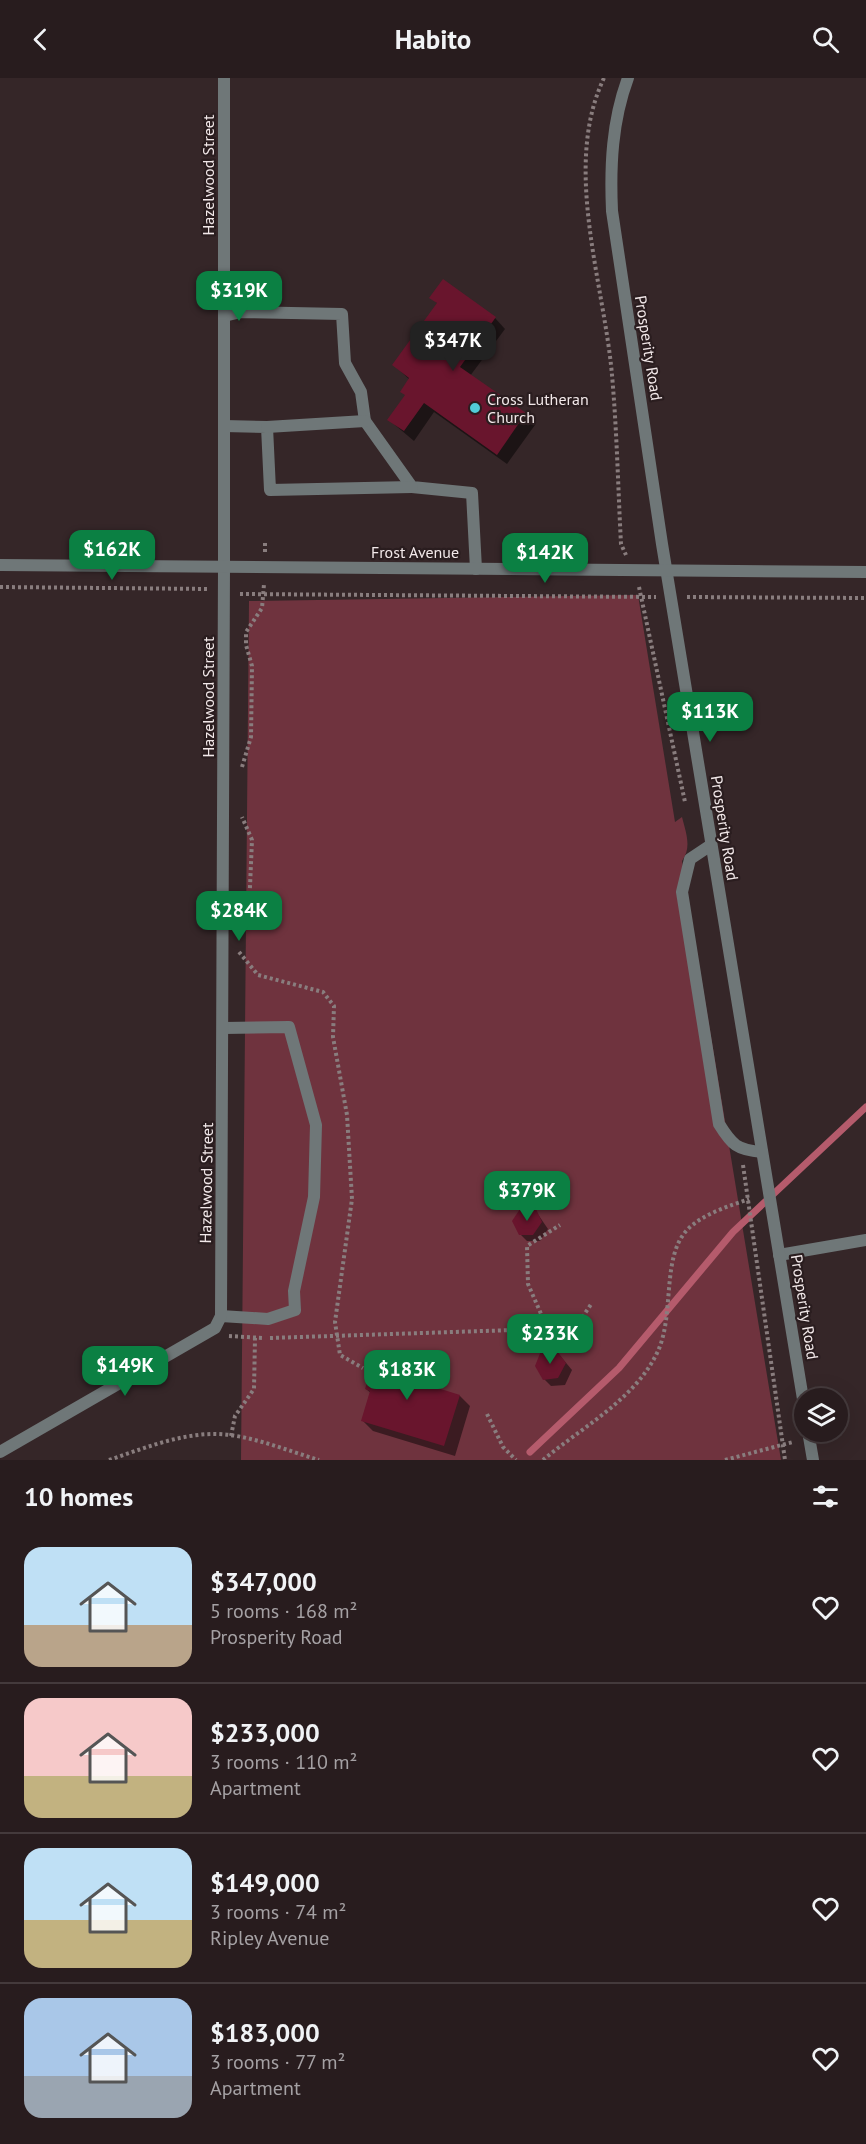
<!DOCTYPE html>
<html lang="en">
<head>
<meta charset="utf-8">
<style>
	:root { --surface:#281c1e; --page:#34292b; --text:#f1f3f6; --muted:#a5a1a4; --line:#443a3c; --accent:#0b8043 }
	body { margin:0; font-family:"PT Sans",sans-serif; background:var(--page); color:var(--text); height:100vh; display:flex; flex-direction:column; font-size:22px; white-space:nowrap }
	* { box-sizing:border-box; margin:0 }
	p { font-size:20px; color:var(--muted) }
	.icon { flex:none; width:33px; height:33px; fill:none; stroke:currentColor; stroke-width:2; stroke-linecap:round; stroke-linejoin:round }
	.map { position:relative; height:1382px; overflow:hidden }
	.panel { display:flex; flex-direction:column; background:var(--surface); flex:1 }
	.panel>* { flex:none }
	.fabs { position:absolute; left:794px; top:1310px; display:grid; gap:12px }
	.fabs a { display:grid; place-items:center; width:54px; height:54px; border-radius:50%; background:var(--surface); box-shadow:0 6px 24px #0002,0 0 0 2px var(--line); font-size:30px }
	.price { position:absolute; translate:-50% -51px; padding:0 14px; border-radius:12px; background:var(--accent); color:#fff; font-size:20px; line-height:39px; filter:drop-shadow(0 2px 3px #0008) }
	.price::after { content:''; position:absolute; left:50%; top:36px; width:18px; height:14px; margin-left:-9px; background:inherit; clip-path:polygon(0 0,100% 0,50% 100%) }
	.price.current { background:#222; color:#fff }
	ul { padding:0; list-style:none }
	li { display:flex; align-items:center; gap:18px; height:150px; padding:0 24px }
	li+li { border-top:2px solid var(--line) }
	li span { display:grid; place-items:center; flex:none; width:168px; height:120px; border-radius:18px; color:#555 }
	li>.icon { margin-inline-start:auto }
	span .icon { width:72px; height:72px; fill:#fffc; stroke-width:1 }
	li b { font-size:26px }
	h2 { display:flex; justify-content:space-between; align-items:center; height:72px; padding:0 24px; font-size:26px }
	header { display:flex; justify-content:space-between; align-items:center; height:78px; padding:0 24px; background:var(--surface); font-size:27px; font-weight:700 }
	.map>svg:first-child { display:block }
	.green { fill:#6f333e }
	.shadow { fill:#0007 }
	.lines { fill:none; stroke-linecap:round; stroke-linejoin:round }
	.stream { stroke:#b55b6c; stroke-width:7 }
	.building { fill:#69152d }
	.path { stroke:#897d7e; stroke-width:4; stroke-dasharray:3 3; stroke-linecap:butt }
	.service { stroke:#6f7778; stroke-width:12 }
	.minor { stroke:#6f7778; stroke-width:12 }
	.tertiary { stroke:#6f7778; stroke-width:12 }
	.poi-dot { fill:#52cbd8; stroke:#2a1d1f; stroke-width:2 }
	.labels { text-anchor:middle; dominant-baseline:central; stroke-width:4.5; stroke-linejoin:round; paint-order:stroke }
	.street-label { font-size:16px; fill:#f2e8e9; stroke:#2a1d1f }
	.poi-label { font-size:16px; fill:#f2e8e9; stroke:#2a1d1f; text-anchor:start }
</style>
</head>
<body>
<header><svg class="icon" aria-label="back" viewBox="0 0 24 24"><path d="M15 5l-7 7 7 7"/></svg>Habito<svg class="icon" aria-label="search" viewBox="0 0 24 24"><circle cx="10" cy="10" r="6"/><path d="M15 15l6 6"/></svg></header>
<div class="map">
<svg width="866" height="1382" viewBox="0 0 866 1382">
	<rect width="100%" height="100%" fill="#352628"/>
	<path class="green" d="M 638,517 L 675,744 L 682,739 C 686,755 692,769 682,783 L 781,1382 L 241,1382 L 249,523 Z"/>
	<g class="shadow">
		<path d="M 431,219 L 495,240 L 505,251 L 470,298 L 535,347 L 507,386 L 434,334 L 414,363 L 389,342 L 406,318 L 410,302 L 394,287 L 438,226 Z"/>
		<path d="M 535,1132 L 548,1151 L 540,1163 L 527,1163 L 520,1156 Z"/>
		<path d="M 557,1274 L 572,1292 L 565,1307 L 551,1308 L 544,1301 Z"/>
		<path d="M 419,1286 L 430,1297 L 426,1308 L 460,1318 L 470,1328 L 455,1378 L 373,1353 L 363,1343 L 371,1315 L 366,1311 Z"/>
	</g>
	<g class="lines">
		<path class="stream" d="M 530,1374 L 619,1290 L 733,1154 L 866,1029"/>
	</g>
	<g class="building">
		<path d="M 443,201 L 496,239 L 460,289 L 526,335 L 497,377 L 424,325 L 404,353 L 387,342 L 405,317 L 400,314 L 409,300 L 392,287 L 437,225 L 429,220 Z"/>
		<path d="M 520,1131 L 536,1131 L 542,1144 L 533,1157 L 519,1157 L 512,1143 Z"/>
		<path d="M 377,1272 L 420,1285 L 415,1303 L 460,1317 L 444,1368 L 361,1343 L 370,1313 L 365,1311 Z"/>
		<path d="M 541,1273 L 557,1273 L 566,1285 L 558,1300 L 543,1302 L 535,1288 Z"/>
	</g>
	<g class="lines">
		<g class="path">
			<path d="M 604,0 C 562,88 604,205 612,297 C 617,354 618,410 621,466 L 626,477"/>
			<path d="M 265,474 L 265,463"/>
			<path d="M 0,509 L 209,511"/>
			<path d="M 639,509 L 685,724"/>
			<path d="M 240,516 L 656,519"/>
			<path d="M 687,519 L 866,520"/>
			<path d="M 242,689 L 251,659 L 252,588 L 246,567 L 246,554 L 262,530 L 264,506"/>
			<path d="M 240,850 L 249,832 L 252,762 L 242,739"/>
			<path d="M 239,874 L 258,897 L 323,914 L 334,928 L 333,959 L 347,1037 L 352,1121 L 335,1244 L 340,1277 L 363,1290"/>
			<path d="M 743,1087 L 785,1382"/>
			<path d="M 548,1252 L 528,1206 L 527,1168 L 560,1147"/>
			<path d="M 229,1258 L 263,1260"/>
			<path d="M 270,1260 L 575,1250 L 592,1225"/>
			<path d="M 487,1336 L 503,1369 L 516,1382"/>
			<path d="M 231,1358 L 235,1338 L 254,1311 L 255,1260"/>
			<path d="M 109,1382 C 142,1371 176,1357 211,1356 C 246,1355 285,1372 319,1382"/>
			<path d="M 543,1382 C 582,1349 636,1321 658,1273 C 675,1235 661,1178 688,1151 C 703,1136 729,1128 749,1121"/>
			<path d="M 725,1382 L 793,1364"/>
		</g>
		<g class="service">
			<path d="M 224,238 L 241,234 L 342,236 L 345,285 L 361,314 L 365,343 L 412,409 L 472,415 L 476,491"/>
			<path d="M 224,348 L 267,349 L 270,412 L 412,409"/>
			<path d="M 267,349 L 365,343"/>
			<path d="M 711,767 L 690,781 L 682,814 L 719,1046 C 732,1067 737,1072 762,1074"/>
			<path d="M 221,1238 L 268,1241 L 295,1232 L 294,1213 L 314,1119 L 316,1047 L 289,949 L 224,950"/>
		</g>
		<g class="minor">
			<path d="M 779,1177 L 866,1162"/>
			<path d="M 0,1374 L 215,1250 L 221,1238 L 224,489"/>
		</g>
		<g class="tertiary">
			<path d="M 224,0 L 224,489"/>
			<path d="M 628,0 C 612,43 610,88 612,133 L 662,466 L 804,1327"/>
			<path d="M 0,487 L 866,494"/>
			<path d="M 808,1353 L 813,1382"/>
		</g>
	</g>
	<circle class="poi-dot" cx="475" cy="330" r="6"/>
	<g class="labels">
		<g class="street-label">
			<text transform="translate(208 97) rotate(-90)">Hazelwood Street</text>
			<text transform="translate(649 270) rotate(81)">Prosperity Road</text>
			<text x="415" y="474">Frost Avenue</text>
			<text transform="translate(208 619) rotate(-90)">Hazelwood Street</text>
			<text transform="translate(725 750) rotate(81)">Prosperity Road</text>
			<text transform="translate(206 1105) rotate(-89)">Hazelwood Street</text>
			<text transform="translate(805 1229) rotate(81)">Prosperity Road</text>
		</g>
		<g class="poi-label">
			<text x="487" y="321">Cross Lutheran<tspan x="487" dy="18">Church</tspan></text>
		</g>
	</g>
</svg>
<div class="fabs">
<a><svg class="icon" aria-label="layers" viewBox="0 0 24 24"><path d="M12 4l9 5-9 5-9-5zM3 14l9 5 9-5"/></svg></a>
</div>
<b class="price" style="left:239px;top:244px">$319K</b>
<b class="price current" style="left:453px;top:294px">$347K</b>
<b class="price" style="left:112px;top:503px">$162K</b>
<b class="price" style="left:545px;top:506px">$142K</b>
<b class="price" style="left:710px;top:665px">$113K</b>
<b class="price" style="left:239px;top:864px">$284K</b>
<b class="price" style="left:527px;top:1144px">$379K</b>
<b class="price" style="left:550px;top:1287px">$233K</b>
<b class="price" style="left:125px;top:1319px">$149K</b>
<b class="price" style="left:407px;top:1323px">$183K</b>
</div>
<section class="panel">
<h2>10 homes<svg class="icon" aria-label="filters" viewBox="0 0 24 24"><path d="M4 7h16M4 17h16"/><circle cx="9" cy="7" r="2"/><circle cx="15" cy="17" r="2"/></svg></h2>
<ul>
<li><span style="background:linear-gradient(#bfe0f5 65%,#b9a48a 0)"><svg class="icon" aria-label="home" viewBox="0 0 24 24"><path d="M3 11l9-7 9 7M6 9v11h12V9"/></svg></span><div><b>$347,000</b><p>5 rooms · 168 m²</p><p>Prosperity Road</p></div><svg class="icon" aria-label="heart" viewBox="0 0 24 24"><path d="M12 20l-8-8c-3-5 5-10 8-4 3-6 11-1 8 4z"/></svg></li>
<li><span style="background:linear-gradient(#f6c9c9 65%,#c2b280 0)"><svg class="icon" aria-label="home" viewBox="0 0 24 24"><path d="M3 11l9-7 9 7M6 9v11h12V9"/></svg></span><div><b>$233,000</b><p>3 rooms · 110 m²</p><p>Apartment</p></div><svg class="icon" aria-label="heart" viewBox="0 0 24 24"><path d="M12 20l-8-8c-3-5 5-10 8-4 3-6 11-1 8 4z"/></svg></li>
<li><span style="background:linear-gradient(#bfe0f5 60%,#c2b280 0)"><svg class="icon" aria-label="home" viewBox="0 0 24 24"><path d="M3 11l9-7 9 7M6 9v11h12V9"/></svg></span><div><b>$149,000</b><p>3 rooms · 74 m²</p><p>Ripley Avenue</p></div><svg class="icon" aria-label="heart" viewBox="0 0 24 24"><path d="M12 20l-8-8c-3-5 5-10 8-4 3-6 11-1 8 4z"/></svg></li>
<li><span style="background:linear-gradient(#a9c7e8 65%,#9aa5b1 0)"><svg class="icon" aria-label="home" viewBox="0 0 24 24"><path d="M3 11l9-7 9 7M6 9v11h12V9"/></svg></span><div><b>$183,000</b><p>3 rooms · 77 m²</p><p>Apartment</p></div><svg class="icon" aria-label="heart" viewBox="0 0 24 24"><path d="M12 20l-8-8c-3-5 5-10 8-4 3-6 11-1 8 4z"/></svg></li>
</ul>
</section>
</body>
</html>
